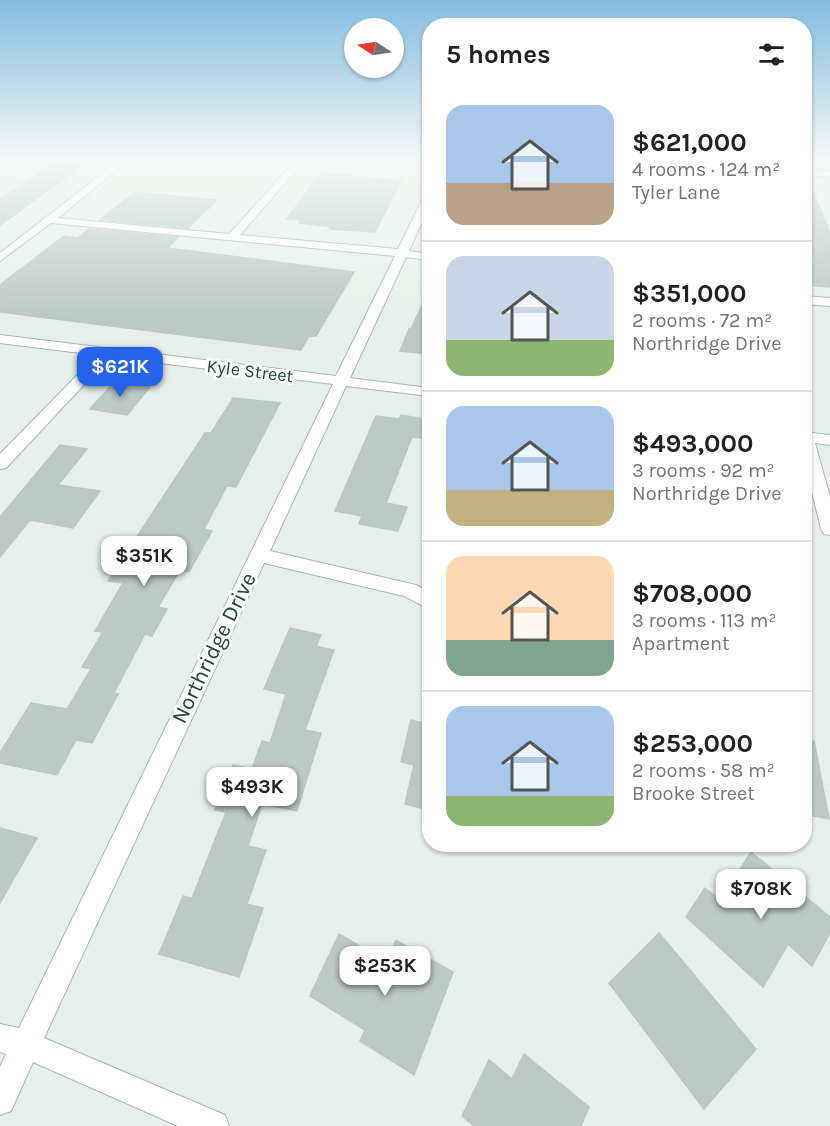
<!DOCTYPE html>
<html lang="en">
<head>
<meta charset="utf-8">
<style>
	:root { --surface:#fff; --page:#f2f2f2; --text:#202124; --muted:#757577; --line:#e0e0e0; --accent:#2563eb }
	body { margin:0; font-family:Karla,sans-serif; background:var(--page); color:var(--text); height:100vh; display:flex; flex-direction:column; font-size:22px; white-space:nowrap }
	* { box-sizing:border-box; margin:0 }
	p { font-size:20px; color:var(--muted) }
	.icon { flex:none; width:33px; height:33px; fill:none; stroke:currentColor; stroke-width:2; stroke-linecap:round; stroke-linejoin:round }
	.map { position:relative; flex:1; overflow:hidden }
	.details { position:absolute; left:422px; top:18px; width:390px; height:834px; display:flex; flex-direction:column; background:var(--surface); border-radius:24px; box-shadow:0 2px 4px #0004 }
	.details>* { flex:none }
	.needle { width:39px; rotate:282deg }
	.controls { position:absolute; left:344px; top:18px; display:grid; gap:12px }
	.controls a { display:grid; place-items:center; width:60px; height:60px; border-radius:50%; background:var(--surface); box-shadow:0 2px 4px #0004; font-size:30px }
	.price { position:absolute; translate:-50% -51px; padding:0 14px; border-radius:12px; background:#fff; color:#222; font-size:20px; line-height:39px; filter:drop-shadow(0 2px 3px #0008) }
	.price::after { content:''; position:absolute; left:50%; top:36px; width:18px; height:14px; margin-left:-9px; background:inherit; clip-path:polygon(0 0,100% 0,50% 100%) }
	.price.current { background:var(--accent); color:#fff }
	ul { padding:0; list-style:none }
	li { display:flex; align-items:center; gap:18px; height:150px; padding:0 24px }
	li+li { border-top:2px solid var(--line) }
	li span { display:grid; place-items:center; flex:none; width:168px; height:120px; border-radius:18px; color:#555 }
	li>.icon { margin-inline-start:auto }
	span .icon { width:72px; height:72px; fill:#fffc; stroke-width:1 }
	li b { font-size:26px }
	h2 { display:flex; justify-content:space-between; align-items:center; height:72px; padding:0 24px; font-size:26px }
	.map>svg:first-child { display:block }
	.building { fill:#bbcac4; stroke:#b8c9c2; stroke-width:1.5 }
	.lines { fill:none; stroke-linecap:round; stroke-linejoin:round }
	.minor-casing { stroke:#a8b8b2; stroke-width:2 }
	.minor { fill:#fff; fill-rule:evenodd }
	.labels { text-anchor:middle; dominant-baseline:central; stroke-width:6; stroke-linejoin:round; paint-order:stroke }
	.far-street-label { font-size:18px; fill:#24423a; stroke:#f7fbf9 }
	.street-label { font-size:22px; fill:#24423a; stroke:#f7fbf9 }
</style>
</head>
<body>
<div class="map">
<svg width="830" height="1126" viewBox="0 0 830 1126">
	<rect width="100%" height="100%" fill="#e6efeb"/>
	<g class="building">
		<path d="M 58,160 L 90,160 L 0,225 L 0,199 Z"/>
		<path d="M 321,173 L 401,181 L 375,232 L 331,229 L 332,227 L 299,223 L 301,220 L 287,219 Z"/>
		<path d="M 804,177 L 808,178 L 830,233 L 830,287 L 804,285 Z"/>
		<path d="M 135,192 L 217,200 L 188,228 L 100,220 Z"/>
		<path d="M 89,229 L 178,237 L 168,248 L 354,272 L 316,336 L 309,336 L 301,350 L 0,312 L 0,285 L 64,236 L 78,238 Z"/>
		<path d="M 429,290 L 429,354 L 400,351 L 409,329 L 411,329 Z"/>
		<path d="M 115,381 L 150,387 L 127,415 L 90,409 Z"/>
		<path d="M 233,398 L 280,403 L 236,487 L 227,486 L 204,529 L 212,531 L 189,572 L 180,570 L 158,607 L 167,609 L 152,636 L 145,634 L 114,693 L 118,694 L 92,743 L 76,740 L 57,775 L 0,763 L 0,753 L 31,703 L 67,709 L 91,669 L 82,667 L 103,632 L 95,631 L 123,583 L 108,581 L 205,433 L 211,433 Z"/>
		<path d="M 401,415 L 429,420 L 429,439 L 412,437 L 386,503 L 407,507 L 398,531 L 359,524 L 362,516 L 335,511 L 376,416 L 399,419 Z"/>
		<path d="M 60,445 L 87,449 L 58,485 L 100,491 L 73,528 L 30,520 L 0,557 L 0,517 Z"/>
		<path d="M 290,628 L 321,635 L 316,646 L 334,650 L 305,730 L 321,733 L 297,811 L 262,804 L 248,846 L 266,850 L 247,904 L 263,908 L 239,977 L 159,954 L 183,896 L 192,898 L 226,812 L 215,810 L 233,765 L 252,769 L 262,741 L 270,743 L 286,694 L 264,689 Z"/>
		<path d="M 411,720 L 429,724 L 429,810 L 405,804 L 414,765 L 401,762 Z"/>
		<path d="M 814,741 L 829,819 L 804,814 L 804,742 Z"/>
		<path d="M 0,828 L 37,838 L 0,903 Z"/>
		<path d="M 751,852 L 830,917 L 830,933 L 812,966 L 788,944 L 763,987 L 686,917 L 705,888 L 720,900 Z"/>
		<path d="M 659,933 L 756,1049 L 704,1109 L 609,983 Z"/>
		<path d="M 339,934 L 387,962 L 396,940 L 453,972 L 414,1075 L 360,1041 L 365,1030 L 310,996 Z"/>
		<path d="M 524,1054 L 589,1107 L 581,1126 L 474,1126 L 462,1116 L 489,1060 L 512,1079 Z"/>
	</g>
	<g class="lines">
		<defs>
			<g id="minor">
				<path d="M 120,160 L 129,160 L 58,218 L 229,234 L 296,160 L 305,160 L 240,235 L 398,249 L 424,196 L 429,193 L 429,206 L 409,251 L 429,254 L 429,260 L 406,257 L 350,378 L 429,388 L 429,396 L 346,386 L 270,551 L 416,585 L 429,592 L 429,609 L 404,596 L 264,563 L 44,1038 L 225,1115 L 229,1126 L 178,1126 L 33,1062 L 11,1111 L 0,1115 L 0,1067 L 6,1054 L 0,1052 L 0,1024 L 19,1028 L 333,384 L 110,357 L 6,468 L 0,469 L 0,454 L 97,355 L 0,343 L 0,335 L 336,376 L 395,256 L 51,223 L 0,261 L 0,253 Z"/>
				<path d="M 804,169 L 830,171 L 830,177 L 804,175 Z"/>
				<path d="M 804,296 L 830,298 L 830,306 L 804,304 Z"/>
				<path d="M 804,432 L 830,435 L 830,445 L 815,443 L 830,497 L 830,535 L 824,534 L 821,529 L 804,459 Z"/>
			</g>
		</defs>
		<use href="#minor" class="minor-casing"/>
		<use href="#minor" class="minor"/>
	</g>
	<linearGradient id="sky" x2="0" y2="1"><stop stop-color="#84bce0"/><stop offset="0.5" stop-color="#f4f8f6"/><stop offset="1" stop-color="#f4f8f6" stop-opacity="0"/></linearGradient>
	<rect width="830" height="318" fill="url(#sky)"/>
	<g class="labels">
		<g class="far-street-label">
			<text transform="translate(250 371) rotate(7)">Kyle Street</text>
		</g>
		<g class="street-label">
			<text transform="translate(214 648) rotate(-64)">Northridge Drive</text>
		</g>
	</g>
</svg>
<div class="controls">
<a><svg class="needle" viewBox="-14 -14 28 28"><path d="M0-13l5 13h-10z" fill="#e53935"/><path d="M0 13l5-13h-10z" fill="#757577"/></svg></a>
</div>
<b class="price current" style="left:120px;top:398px">$621K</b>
<b class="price" style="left:144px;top:587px">$351K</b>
<b class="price" style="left:252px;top:818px">$493K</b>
<b class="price" style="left:761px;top:920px">$708K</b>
<b class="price" style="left:385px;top:997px">$253K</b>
<section class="details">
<h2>5 homes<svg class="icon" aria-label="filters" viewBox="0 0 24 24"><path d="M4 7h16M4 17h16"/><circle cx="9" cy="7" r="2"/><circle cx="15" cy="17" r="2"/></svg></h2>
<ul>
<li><span style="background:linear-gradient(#a9c7e8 65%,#b9a48a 0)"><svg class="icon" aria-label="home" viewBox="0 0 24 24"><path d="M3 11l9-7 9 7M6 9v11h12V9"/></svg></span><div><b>$621,000</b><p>4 rooms · 124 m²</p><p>Tyler Lane</p></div></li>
<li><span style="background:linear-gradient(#c9d6e8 70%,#8fb573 0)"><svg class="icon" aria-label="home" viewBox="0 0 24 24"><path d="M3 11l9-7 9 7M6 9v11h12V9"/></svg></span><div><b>$351,000</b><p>2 rooms · 72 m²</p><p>Northridge Drive</p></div></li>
<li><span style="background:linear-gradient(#a9c7e8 70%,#c2b280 0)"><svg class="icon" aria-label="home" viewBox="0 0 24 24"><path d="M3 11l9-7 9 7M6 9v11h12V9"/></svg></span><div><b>$493,000</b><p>3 rooms · 92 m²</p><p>Northridge Drive</p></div></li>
<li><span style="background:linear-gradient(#ffd9b3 70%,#7fa58c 0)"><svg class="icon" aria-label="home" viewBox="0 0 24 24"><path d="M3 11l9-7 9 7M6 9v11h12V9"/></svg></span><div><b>$708,000</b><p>3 rooms · 113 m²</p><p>Apartment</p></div></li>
<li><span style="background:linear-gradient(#a9c7e8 75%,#8fb573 0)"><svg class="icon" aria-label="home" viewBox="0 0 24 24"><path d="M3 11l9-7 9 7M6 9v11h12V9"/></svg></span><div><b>$253,000</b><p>2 rooms · 58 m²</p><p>Brooke Street</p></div></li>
</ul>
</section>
</div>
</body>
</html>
